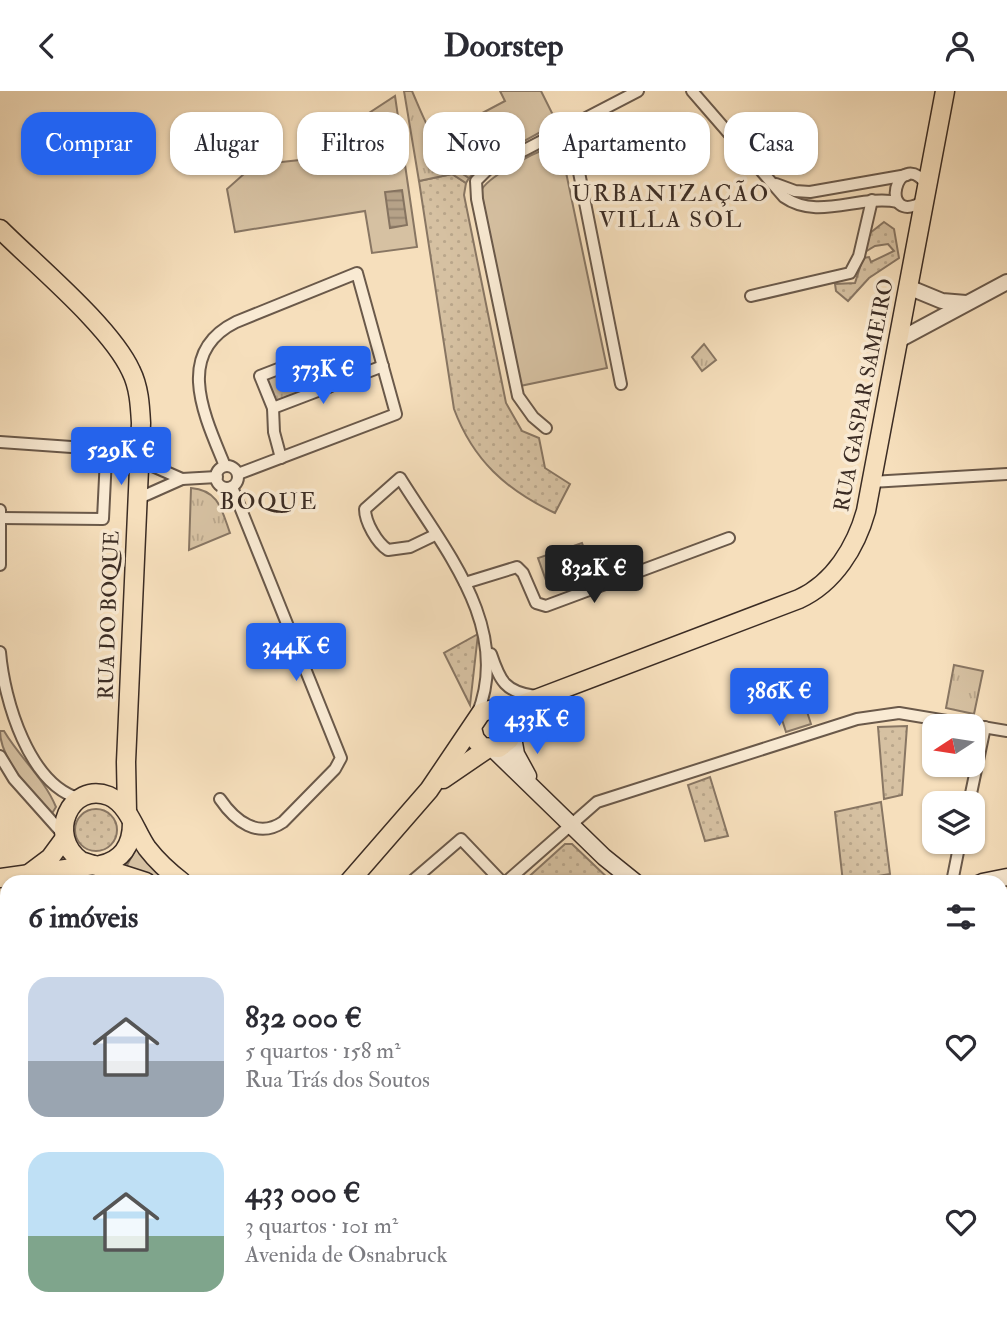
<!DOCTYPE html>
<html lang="pt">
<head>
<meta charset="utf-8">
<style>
	:root { --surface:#fff; --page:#f2f2f3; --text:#2b2b33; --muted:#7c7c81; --accent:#2563eb }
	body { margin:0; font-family:"IM FELL Double Pica",serif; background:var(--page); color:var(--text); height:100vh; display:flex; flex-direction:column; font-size:26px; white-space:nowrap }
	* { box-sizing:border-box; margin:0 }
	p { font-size:23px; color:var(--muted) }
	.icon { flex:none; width:38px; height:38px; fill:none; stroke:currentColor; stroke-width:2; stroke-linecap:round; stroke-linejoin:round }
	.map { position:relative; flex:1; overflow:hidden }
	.panel { position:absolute; left:0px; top:784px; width:1008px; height:450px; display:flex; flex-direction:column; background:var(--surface); border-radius:21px 21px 0 0; box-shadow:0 2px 5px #0004 }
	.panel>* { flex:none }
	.guide { position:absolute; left:21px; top:21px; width:966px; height:63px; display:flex; gap:14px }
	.needle { width:46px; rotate:258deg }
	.tools { position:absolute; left:922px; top:623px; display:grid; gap:14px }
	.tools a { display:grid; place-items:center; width:63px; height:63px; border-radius:14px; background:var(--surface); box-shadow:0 2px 5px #0004; font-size:35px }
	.price { position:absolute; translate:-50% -60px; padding:0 16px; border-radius:7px; background:var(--accent); color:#fff; font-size:23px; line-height:46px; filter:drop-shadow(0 2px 4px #0008) }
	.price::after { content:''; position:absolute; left:50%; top:42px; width:21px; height:16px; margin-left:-10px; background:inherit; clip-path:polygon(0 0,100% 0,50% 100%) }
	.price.on { background:#222; color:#fff }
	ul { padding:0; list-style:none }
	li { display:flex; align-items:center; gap:21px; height:175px; padding:0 28px }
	li span { display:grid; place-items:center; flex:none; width:196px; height:140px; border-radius:21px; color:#555 }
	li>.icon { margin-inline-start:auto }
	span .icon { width:84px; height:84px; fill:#fffc; stroke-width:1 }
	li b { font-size:30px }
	h2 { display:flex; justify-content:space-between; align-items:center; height:84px; padding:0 28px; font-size:30px }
	.chip { padding:0 24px; border-radius:21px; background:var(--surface); box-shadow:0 2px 5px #0004; font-size:24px; line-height:63px }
	.chip.on { background:var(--accent); color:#fff }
	header { display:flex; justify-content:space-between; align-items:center; height:91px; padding:0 28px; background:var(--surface); font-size:32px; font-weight:800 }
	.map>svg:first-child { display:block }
	.grass { fill:url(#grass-dots); stroke:#887663; stroke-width:2 }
	.forest { fill:url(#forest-firs); stroke:#887663; stroke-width:2 }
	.park { fill:url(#park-tufts); stroke:#887663; stroke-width:2 }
	.garden { fill:#d6c1a2; stroke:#887663; stroke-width:2 }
	.water { fill:url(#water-rules); stroke:#857360; stroke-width:2 }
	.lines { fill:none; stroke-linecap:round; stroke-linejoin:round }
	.stream { stroke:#857360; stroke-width:3.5 }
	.river { stroke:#b6a288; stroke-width:23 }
	.minor-casing { stroke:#6a594a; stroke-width:14 }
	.tertiary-casing { stroke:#6a594a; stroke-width:18 }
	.secondary-casing { stroke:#3b2c24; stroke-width:19 }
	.primary-casing { stroke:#3b2c24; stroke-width:21 }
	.minor { stroke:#f9ead3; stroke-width:10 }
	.tertiary { stroke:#f9ead3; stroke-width:14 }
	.secondary { stroke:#f9ead3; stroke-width:16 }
	.primary { stroke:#f6dfbc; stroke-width:18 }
	.labels { text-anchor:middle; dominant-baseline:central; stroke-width:7; stroke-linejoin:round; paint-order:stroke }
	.street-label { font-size:21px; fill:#3b2c24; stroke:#f9ead3 }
	.neighbourhood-label { font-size:23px; letter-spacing:2px; fill:#3b2c24; stroke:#f9ead3 }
</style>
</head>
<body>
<header><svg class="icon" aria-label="back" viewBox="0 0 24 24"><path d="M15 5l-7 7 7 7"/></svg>Doorstep<svg class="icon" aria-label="person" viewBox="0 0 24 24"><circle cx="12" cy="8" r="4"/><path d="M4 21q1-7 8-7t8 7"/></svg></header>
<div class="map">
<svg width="1007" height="1233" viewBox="0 0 1007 1233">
	<defs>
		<pattern id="grass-dots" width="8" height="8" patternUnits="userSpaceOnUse" patternTransform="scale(1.75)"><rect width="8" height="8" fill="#d6c1a2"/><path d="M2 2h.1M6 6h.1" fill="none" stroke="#b9a68b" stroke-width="1.8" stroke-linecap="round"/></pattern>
		<pattern id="forest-firs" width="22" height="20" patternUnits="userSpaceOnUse" patternTransform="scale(1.75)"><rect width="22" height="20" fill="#d6c1a2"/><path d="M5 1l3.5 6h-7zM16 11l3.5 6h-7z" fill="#b9a68b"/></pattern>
		<pattern id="park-tufts" width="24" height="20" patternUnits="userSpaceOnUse" patternTransform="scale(1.75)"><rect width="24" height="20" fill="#d6c1a2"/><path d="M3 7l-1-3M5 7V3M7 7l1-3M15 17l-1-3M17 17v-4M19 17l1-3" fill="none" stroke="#b9a68b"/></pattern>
		<pattern id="water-rules" width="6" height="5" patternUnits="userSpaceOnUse" patternTransform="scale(1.75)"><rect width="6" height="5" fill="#b6a288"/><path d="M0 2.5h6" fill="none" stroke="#95846f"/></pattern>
	</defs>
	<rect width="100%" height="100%" fill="#f6dfbc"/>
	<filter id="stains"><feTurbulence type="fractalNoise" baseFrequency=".00286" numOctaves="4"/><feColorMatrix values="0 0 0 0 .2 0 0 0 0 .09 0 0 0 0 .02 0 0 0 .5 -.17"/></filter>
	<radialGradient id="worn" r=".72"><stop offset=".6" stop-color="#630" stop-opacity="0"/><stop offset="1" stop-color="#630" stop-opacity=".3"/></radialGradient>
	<g class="grass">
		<path d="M 452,83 L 466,92 L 464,104 L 506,312 L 522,340 L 539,347 L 545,377 L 570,393 L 555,422 C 506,399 473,369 454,318 L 419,90 Z"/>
		<path d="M 884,131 L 894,138 L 899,167 L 869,187 L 848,210 L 836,200 L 835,193 L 855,192 L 863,167 L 869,166 L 871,171 L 894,160 L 888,153 L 875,155 L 865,161 L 870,142 Z"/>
		<path d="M 478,543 L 470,614 L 444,562 Z"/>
		<path d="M 907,635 L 902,704 L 884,708 L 878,636 Z"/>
		<path d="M 710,686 L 728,745 L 705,750 L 688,694 Z"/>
		<path d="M 881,711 L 890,783 L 843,791 L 835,721 Z"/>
		<circle cx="96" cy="739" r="21"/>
		<path d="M 565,753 L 572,753 L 612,791 L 524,790 Z"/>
	</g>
	<path class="forest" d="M 1007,909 L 1007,1027 L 1001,1050 L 1001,912 Z"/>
	<g class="park">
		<path d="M 404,0 L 412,0 C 426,32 438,67 469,87 L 466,92 L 452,83 L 419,90 Z"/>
		<path d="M 704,253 L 716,269 L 702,280 L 692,266 Z"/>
		<path d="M 315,268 L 324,292 L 274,311 L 265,287 Z"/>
		<path d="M 191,397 C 219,399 222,420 230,442 L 189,459 Z"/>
		<path d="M 582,452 L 592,479 L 548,495 L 538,467 Z"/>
		<path d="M 954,574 L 983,580 L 974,623 L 946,617 Z"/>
		<path d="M 0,943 L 7,946 L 7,1053 L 0,1051 Z"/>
		<path d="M 1001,1199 L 1007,1205 L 1007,1233 L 596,1233 L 591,1227 L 1001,1227 Z"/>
		<path d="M 112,1227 L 200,1227 C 181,1233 128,1233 112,1227 Z"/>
	</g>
	<g class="garden">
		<path d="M 500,0 L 541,0 L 557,32 L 486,71 L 469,87 L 455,78 L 433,48 L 505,10 Z"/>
		<path d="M 395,5 L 417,156 L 372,162 L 365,120 L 235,141 L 227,98 L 254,74 L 309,68 L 346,37 Z"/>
		<path d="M 554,56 L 563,67 L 607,277 L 520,295 L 481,100 C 487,86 539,58 554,56 Z"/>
		<path d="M 800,599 L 811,633 L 786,641 L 775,607 Z"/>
		<path d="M 0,640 L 4,640 C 20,667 44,687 56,716 L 51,724 C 33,702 0,669 0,640 Z"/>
		<path d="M 138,754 L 170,791 L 158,791 L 126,776 Z"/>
		<path d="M 1007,801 L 1007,882 L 1001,885 L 1001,802 Z"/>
		<path d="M 433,1227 L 523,1227 C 493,1232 462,1233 433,1227 Z"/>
	</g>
	<path class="water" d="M 402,99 L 407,134 L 390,137 L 385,101 Z"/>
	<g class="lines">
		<path class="stream" d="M 0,990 L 7,982"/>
		<g class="river">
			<path d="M 0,1006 L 7,1012"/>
			<path d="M 765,1227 L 787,1233"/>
		</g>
		<defs>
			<g id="minor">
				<path d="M 692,0 L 784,106 C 818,130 860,103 898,111"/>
				<path d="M 570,36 L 621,293"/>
				<path d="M 776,93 L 795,100 L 810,101 L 907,84"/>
				<path d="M 924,110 C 877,138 896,53 927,94"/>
				<path d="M 751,205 L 850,182 L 859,165 L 872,109"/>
				<path d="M 273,317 L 260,285 L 317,263 L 329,296"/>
				<path d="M 546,337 L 533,326 L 518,305 L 477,108 L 476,90 L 488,78 L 638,0"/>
				<path d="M 0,351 L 100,358 L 106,366 L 103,428 L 1,427"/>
				<path d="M 281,367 L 274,341 L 273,317 L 383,275"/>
				<path d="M 139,369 L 182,388"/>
				<path d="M 225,375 C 205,326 173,262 236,231 L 357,182 L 396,323 L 238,383"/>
				<circle cx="227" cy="386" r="11"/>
				<path d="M 871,391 L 1007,383"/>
				<path d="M 137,408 L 182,388 L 217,386"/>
				<path d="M 0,419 L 0,474"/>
				<path d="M 435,444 L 410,456 L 388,459 C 377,452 365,431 365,418 L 400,387 C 444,458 513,537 477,624"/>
				<path d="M 465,492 L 517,476 L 523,482 L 536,512 L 546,515 L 729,447"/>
				<path d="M 0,561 C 4,609 29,695 81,708"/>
				<path d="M 491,563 C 500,590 505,601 535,605"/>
				<path d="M 0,665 L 14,688 L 63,743"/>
				<path d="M 220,708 C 235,730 258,748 283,731 L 335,678 L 341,667 L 232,396"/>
				<path d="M 969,712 L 985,636"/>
				<path d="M 411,791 L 461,748 L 502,791"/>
				<path d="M 506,791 L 597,711 L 857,628 L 899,622 L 1007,640"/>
				<path d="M 952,791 L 960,751"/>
			</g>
			<g id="tertiary">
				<path d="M 908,196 L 942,210 L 966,212"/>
				<path d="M 897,250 L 1007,191"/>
			</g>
			<g id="secondary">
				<path d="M 512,641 L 516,663 L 528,685"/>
				<path d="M 493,658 L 604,766 L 635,791"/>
				<path d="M 982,791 L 1007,786"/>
			</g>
			<g id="primary">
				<path d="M 0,138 C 36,174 111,236 131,280 C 139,296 140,314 141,332 L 126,671 L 127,720"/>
				<path d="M 502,621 L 799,508 C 834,492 856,456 866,420 L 945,0"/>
				<path d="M 472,637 L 475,648 L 482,656 L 499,657 L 509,649 L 518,633 L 547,609"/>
				<path d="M 443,688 L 487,658"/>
				<path d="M 100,774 C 122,770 132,754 132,732"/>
				<path d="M 30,782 L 50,767 L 64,748"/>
				<path d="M 0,787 L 94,774"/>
				<path d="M 146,791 L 81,770 C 46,745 70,690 109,705 C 129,714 135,740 147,757 C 157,770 169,781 182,791"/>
				<path d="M 349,791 L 429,699 L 481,622 C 497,614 511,622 512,641"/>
			</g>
		</defs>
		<use href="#minor" class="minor-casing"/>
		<use href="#tertiary" class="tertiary-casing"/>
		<use href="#secondary" class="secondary-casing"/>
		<use href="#primary" class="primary-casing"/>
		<use href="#minor" class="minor"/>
		<use href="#tertiary" class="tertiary"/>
		<use href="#secondary" class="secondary"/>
		<use href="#primary" class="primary"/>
	</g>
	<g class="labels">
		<g class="street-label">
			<text transform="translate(864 304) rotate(-79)">RUA GASPAR SAMEIRO</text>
			<text transform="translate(109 524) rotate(-88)">RUA DO BOQUE</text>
		</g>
		<g class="neighbourhood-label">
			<text x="671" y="102">URBANIZAÇÃO<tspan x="671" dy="26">VILLA SOL</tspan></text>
			<text x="269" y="410">BOQUE</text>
		</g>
	</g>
	<rect width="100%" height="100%" filter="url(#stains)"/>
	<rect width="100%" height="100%" fill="url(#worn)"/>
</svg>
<div class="tools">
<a><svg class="needle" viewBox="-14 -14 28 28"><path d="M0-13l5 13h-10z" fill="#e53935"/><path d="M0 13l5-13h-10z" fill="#7c7c81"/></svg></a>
<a><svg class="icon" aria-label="layers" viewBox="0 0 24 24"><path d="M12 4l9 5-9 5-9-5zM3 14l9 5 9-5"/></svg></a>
</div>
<b class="price" style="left:323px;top:315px">373K €</b>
<b class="price" style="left:121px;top:396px">529K €</b>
<b class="price on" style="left:594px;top:514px">832K €</b>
<b class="price" style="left:296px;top:592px">344K €</b>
<b class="price" style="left:779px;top:637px">386K €</b>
<b class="price" style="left:537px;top:665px">433K €</b>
<div class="guide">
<a class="chip on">Comprar</a>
<a class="chip">Alugar</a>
<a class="chip">Filtros</a>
<a class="chip">Novo</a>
<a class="chip">Apartamento</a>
<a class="chip">Casa</a>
</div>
<section class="panel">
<h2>6 imóveis<svg class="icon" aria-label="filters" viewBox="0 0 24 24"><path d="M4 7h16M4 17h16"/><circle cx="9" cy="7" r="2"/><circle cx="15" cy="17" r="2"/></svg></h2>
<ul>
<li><span style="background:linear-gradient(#c9d6e8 60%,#9aa5b1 0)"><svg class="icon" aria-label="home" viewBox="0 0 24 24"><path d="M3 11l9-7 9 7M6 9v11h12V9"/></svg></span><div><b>832 000 €</b><p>5 quartos · 158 m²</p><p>Rua Trás dos Soutos</p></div><svg class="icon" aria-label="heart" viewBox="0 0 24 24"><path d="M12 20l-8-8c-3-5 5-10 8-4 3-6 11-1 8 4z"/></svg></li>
<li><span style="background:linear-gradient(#bfe0f5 60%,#7fa58c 0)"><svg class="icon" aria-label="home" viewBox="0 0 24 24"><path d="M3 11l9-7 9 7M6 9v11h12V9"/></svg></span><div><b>433 000 €</b><p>3 quartos · 101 m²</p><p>Avenida de Osnabruck</p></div><svg class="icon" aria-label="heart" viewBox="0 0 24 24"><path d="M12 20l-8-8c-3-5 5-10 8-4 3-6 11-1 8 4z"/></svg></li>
</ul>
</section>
</div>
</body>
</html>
